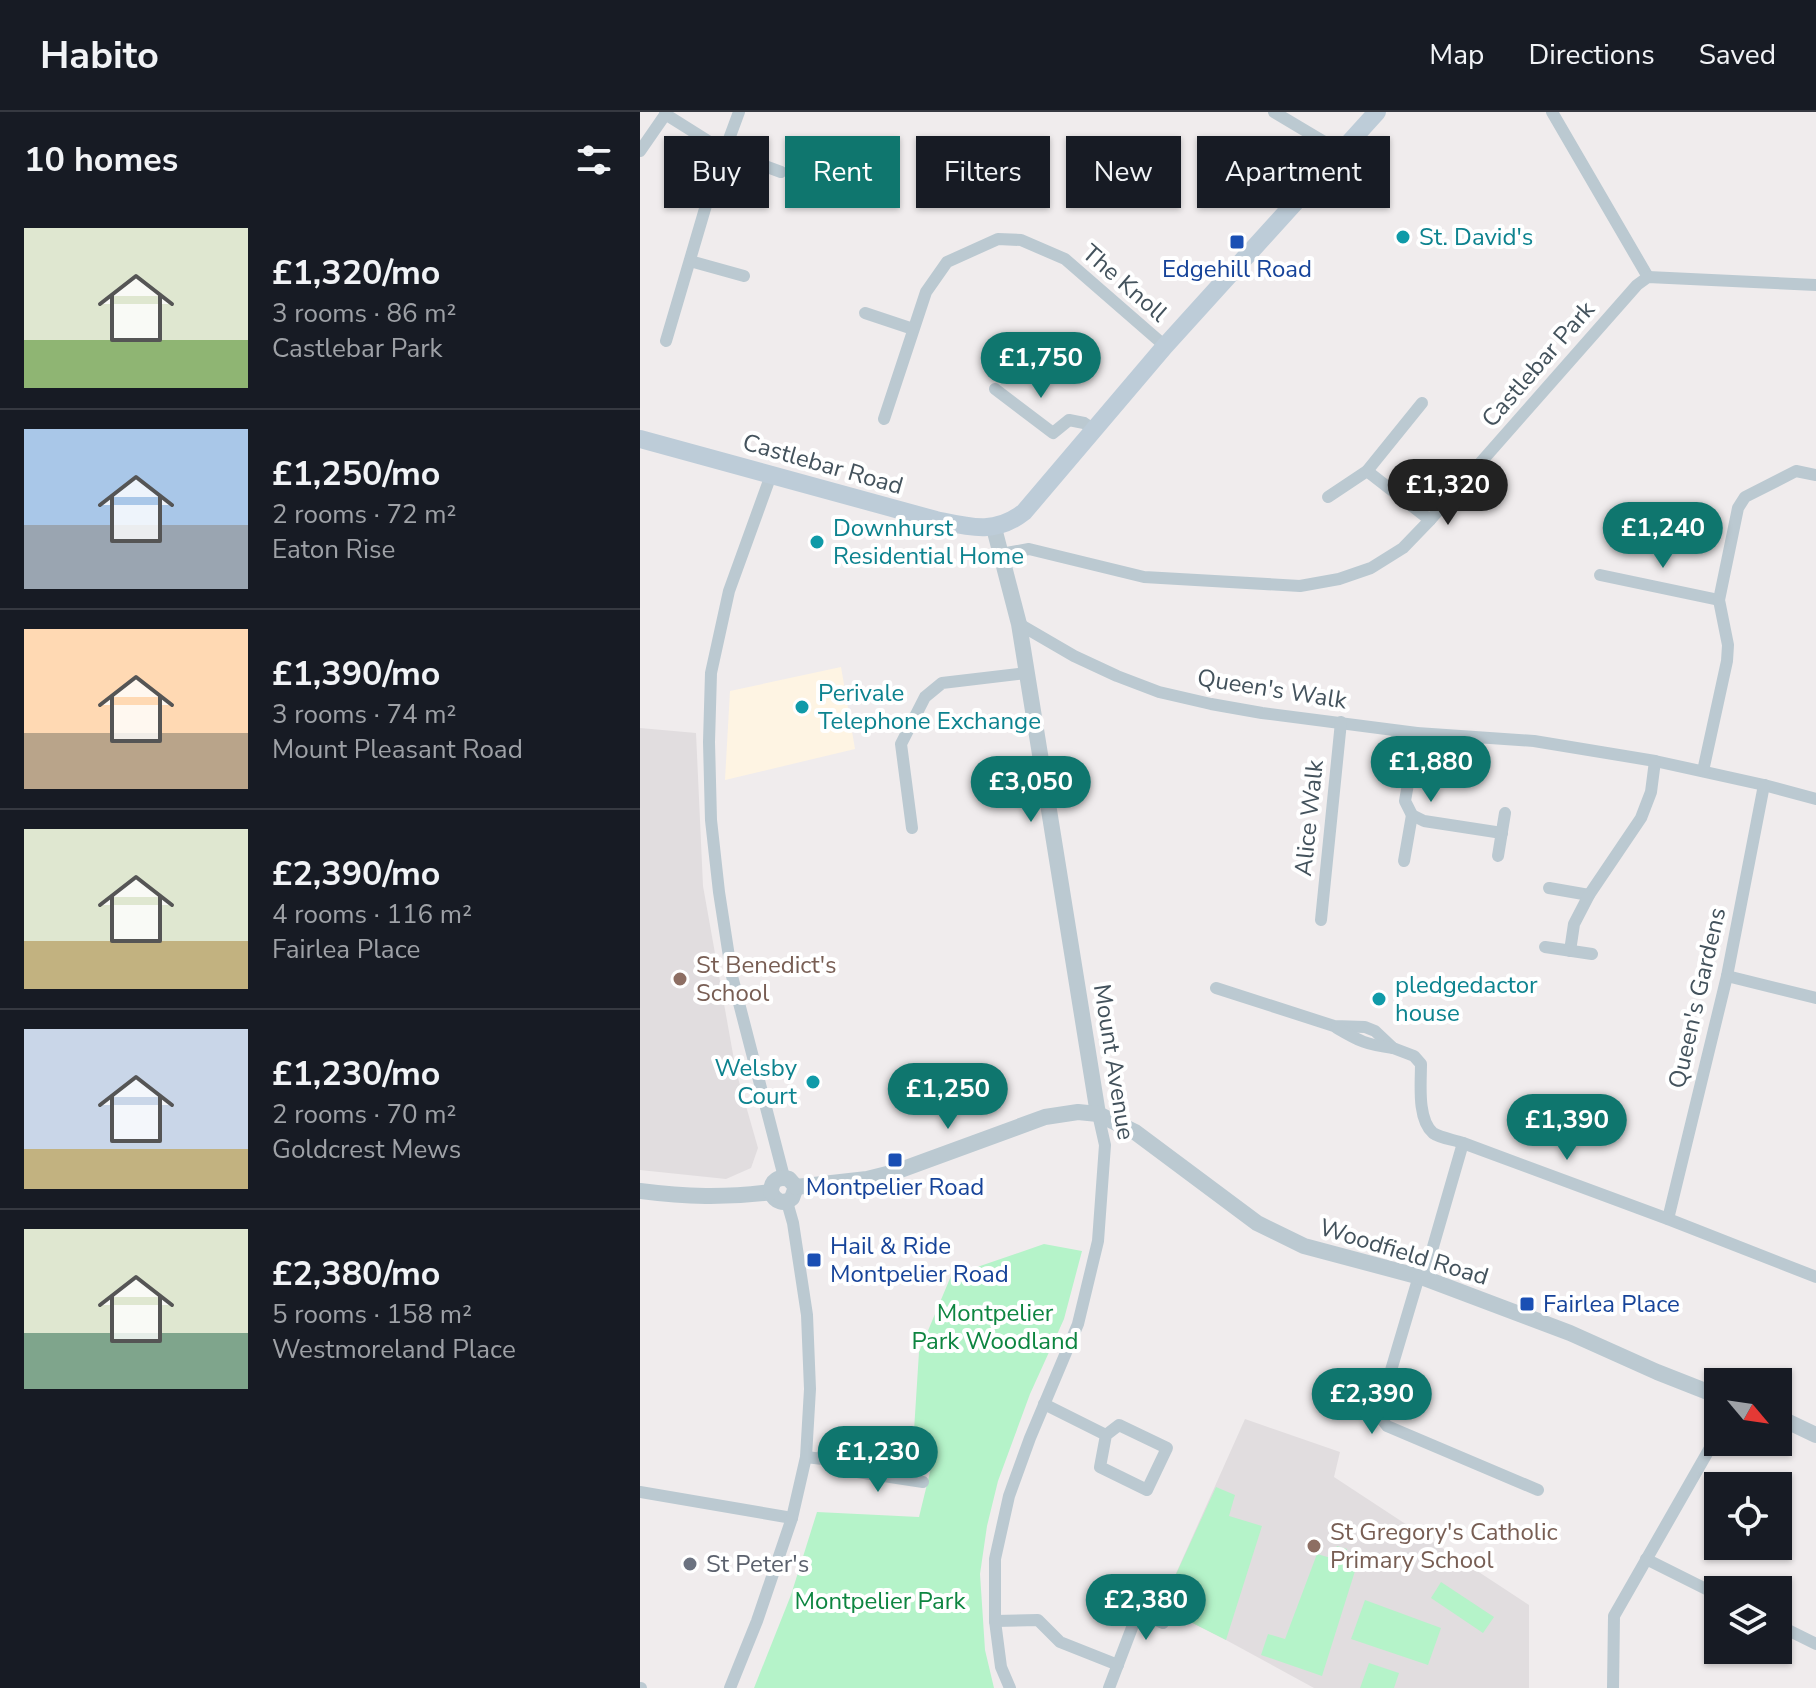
<!DOCTYPE html>
<html lang="en">
<head>
<meta charset="utf-8">
<style>
	:root { --surface:#171b24; --page:#20242c; --text:#f1f3f6; --muted:#9ea1a6; --line:#363941; --accent:#0f766e }
	body { margin:0; font-family:"Nunito Sans",sans-serif; background:var(--page); color:var(--text); height:100vh; display:flex; flex-direction:column; font-size:30px; white-space:nowrap }
	* { box-sizing:border-box; margin:0 }
	p { font-size:26px; color:var(--muted) }
	.icon { flex:none; width:44px; height:44px; fill:none; stroke:currentColor; stroke-width:2; stroke-linecap:round; stroke-linejoin:round }
	.map { position:relative; flex:1; overflow:hidden }
	.drawer { display:flex; flex-direction:column; background:var(--surface); width:640px }
	.drawer>* { flex:none }
	.banner { position:absolute; left:24px; top:24px; width:760px; height:72px; display:flex; gap:16px }
	.needle { width:52px; rotate:119deg }
	.fabs { position:absolute; left:1064px; top:1256px; display:grid; gap:16px }
	.fabs a { display:grid; place-items:center; width:88px; height:88px; border-radius:0px; background:var(--surface); box-shadow:0 2px 6px #0004; font-size:40px }
	.price { position:absolute; translate:-50% -68px; padding:0 18px; border-radius:28px; background:var(--accent); color:#fff; font-size:26px; line-height:52px; filter:drop-shadow(0 2px 4px #0008) }
	.price::after { content:''; position:absolute; left:50%; top:48px; width:24px; height:18px; margin-left:-12px; background:inherit; clip-path:polygon(0 0,100% 0,50% 100%) }
	.price.active { background:#222; color:#fff }
	ul { padding:0; list-style:none }
	li { display:flex; align-items:center; gap:24px; height:200px; padding:0 24px }
	li+li { border-top:2px solid var(--line) }
	li span { display:grid; place-items:center; flex:none; width:224px; height:160px; border-radius:0px; color:#555 }
	li>.icon { margin-inline-start:auto }
	span .icon { width:96px; height:96px; fill:#fffc; stroke-width:1 }
	li b { font-size:34px }
	h2 { display:flex; justify-content:space-between; align-items:center; height:96px; padding:0 24px; font-size:34px }
	.chip { padding:0 28px; border-radius:0px; background:var(--surface); box-shadow:0 2px 6px #0004; font-size:28px; line-height:72px }
	.chip.active { background:var(--accent); color:#fff }
	header { display:flex; align-items:center; gap:48px; box-sizing:border-box; height:112px; padding:0 40px; background:var(--surface); border-bottom:2px solid var(--line) }
	header strong { font-size:38px }
	nav { display:flex; gap:44px; margin-inline-start:auto; font-size:28px }
	main { display:flex; flex:1; min-height:0 }
	.map>svg:first-child { display:block }
	.commercial { fill:#fef4e3 }
	.education { fill:#e1dddf }
	.green { fill:#b5f3c9 }
	.lines { fill:none; stroke-linecap:round; stroke-linejoin:round }
	.minor { stroke:#bbc9d1; stroke-width:12 }
	.tertiary { stroke:#bbc9d1; stroke-width:16 }
	.secondary { stroke:#bdccd8; stroke-width:18 }
	.culture-dot { fill:#0f9aa8; stroke:#fff; stroke-width:3 }
	.transit-dot { fill:#1a4fb4; stroke:#fff; stroke-width:3 }
	.education-dot { fill:#8d6e63; stroke:#fff; stroke-width:3 }
	.worship-dot { fill:#6b7280; stroke:#fff; stroke-width:3 }
	.labels { text-anchor:middle; dominant-baseline:central; stroke-width:8; stroke-linejoin:round; paint-order:stroke }
	.culture-label { font-size:24px; fill:#0d838f; stroke:#fff; text-anchor:start }
	.transit-label { font-size:24px; fill:#164399; stroke:#fff }
	.street-label { font-size:24px; fill:#43525c; stroke:#fff }
	.education-label { font-size:24px; fill:#785e54; stroke:#fff; text-anchor:start }
	.park-label { font-size:24px; fill:#0d8540; stroke:#fff }
	.worship-label { font-size:24px; fill:#5b616d; stroke:#fff; text-anchor:start }
</style>
</head>
<body>
<header>
<strong>Habito</strong>
<nav><a>Map</a><a>Directions</a><a>Saved</a></nav>
</header>
<main>
<section class="drawer">
<h2>10 homes<svg class="icon" aria-label="filters" viewBox="0 0 24 24"><path d="M4 7h16M4 17h16"/><circle cx="9" cy="7" r="2"/><circle cx="15" cy="17" r="2"/></svg></h2>
<ul>
<li><span style="background:linear-gradient(#dfe7d0 70%,#8fb573 0)"><svg class="icon" aria-label="home" viewBox="0 0 24 24"><path d="M3 11l9-7 9 7M6 9v11h12V9"/></svg></span><div><b>£1,320/mo</b><p>3 rooms · 86 m²</p><p>Castlebar Park</p></div></li>
<li><span style="background:linear-gradient(#a9c7e8 60%,#9aa5b1 0)"><svg class="icon" aria-label="home" viewBox="0 0 24 24"><path d="M3 11l9-7 9 7M6 9v11h12V9"/></svg></span><div><b>£1,250/mo</b><p>2 rooms · 72 m²</p><p>Eaton Rise</p></div></li>
<li><span style="background:linear-gradient(#ffd9b3 65%,#b9a48a 0)"><svg class="icon" aria-label="home" viewBox="0 0 24 24"><path d="M3 11l9-7 9 7M6 9v11h12V9"/></svg></span><div><b>£1,390/mo</b><p>3 rooms · 74 m²</p><p>Mount Pleasant Road</p></div></li>
<li><span style="background:linear-gradient(#dfe7d0 70%,#c2b280 0)"><svg class="icon" aria-label="home" viewBox="0 0 24 24"><path d="M3 11l9-7 9 7M6 9v11h12V9"/></svg></span><div><b>£2,390/mo</b><p>4 rooms · 116 m²</p><p>Fairlea Place</p></div></li>
<li><span style="background:linear-gradient(#c9d6e8 75%,#c2b280 0)"><svg class="icon" aria-label="home" viewBox="0 0 24 24"><path d="M3 11l9-7 9 7M6 9v11h12V9"/></svg></span><div><b>£1,230/mo</b><p>2 rooms · 70 m²</p><p>Goldcrest Mews</p></div></li>
<li><span style="background:linear-gradient(#dfe7d0 65%,#7fa58c 0)"><svg class="icon" aria-label="home" viewBox="0 0 24 24"><path d="M3 11l9-7 9 7M6 9v11h12V9"/></svg></span><div><b>£2,380/mo</b><p>5 rooms · 158 m²</p><p>Westmoreland Place</p></div></li>
</ul>
</section>
<div class="map">
<svg width="1176" height="1576" viewBox="0 0 1176 1576">
	<rect width="100%" height="100%" fill="#f0eced"/>
	<path class="commercial" d="M 201,555 L 215,637 L 85,668 L 90,579 Z"/>
	<g class="education">
		<path d="M 0,616 L 56,621 L 63,774 L 96,959 L 118,1036 L 111,1056 L 86,1067 L 0,1058 Z"/>
		<path d="M 605,1307 L 700,1340 L 694,1365 L 889,1493 L 889,1576 L 674,1576 L 586,1528 L 521,1495 Z"/>
	</g>
	<g class="green">
		<path d="M 404,1132 L 442,1139 L 424,1207 L 390,1282 L 358,1369 L 347,1414 L 340,1462 L 345,1538 L 354,1576 L 114,1576 L 151,1483 L 177,1400 L 279,1405 L 291,1356 L 272,1350 L 279,1240 L 311,1164 Z"/>
		<path d="M 576,1375 L 595,1383 L 589,1404 L 622,1414 L 586,1528 L 521,1495 Z"/>
		<path d="M 697,1434 L 707,1437 L 702,1451 L 715,1459 L 682,1564 L 621,1543 L 628,1522 L 645,1527 L 677,1442 L 691,1446 Z"/>
		<path d="M 801,1470 L 854,1505 L 843,1521 L 791,1486 Z"/>
		<path d="M 725,1488 L 801,1516 L 788,1553 L 711,1527 Z"/>
		<path d="M 729,1551 L 759,1561 L 754,1576 L 720,1576 Z"/>
	</g>
	<g class="lines">
		<g class="minor">
			<path d="M 634,0 L 701,40"/>
			<path d="M 912,0 L 1008,165"/>
			<path d="M 25,2 L 84,39 L 141,60"/>
			<path d="M 0,39 L 27,0"/>
			<path d="M 50,149 L 104,164"/>
			<path d="M 225,201 L 273,217"/>
			<path d="M 26,229 L 72,73 L 99,0"/>
			<path d="M 355,277 L 413,321 L 429,308 L 444,311 L 453,317"/>
			<path d="M 244,307 L 286,180 L 307,150 L 358,127 L 381,128 L 425,147 L 525,234"/>
			<path d="M 727,359 L 790,408"/>
			<path d="M 131,363 L 89,479 L 71,561 L 69,630 L 71,708 L 79,780 L 92,864 L 144,1065"/>
			<path d="M 688,385 L 727,359 L 782,291"/>
			<path d="M 361,442 L 389,437 L 504,465 L 660,474 L 699,467 L 731,456 L 763,436 L 790,408 L 997,173 L 1008,165 L 1176,173"/>
			<path d="M 960,463 L 1079,488"/>
			<path d="M 379,512 L 434,544 L 477,564 L 519,580 L 571,592 L 622,601 L 777,621 L 894,629 L 1015,649 L 1124,673 L 1176,687"/>
			<path d="M 777,621 L 765,689 L 772,703 L 784,709 L 862,721"/>
			<path d="M 1063,659 L 1087,549 L 1088,533 L 1079,488 L 1098,396 L 1105,385 L 1156,359 L 1176,363"/>
			<path d="M 272,716 L 261,632 L 285,585 L 302,571 L 386,561"/>
			<path d="M 858,744 L 865,701"/>
			<path d="M 764,749 L 772,703"/>
			<path d="M 909,776 L 949,783"/>
			<path d="M 681,808 L 701,610"/>
			<path d="M 905,835 L 952,842"/>
			<path d="M 930,839 L 934,812 L 949,783 L 1001,706 L 1011,680 L 1015,649"/>
			<path d="M 1087,864 L 1176,886"/>
			<path d="M 576,876 L 694,914 L 725,915 L 735,919 L 753,936 L 774,944 L 781,952 C 781,971 777,1007 793,1021 C 800,1026 815,1028 823,1031"/>
			<path d="M 697,916 C 719,929 727,933 753,936"/>
			<path d="M 1028,1107 L 1087,864 L 1124,673"/>
			<path d="M 779,1164 L 738,1302 L 747,1314 L 898,1378"/>
			<path d="M 784,1166 L 823,1031 L 1028,1107 L 1176,1165"/>
			<path d="M 404,1292 L 466,1323 L 460,1355 L 507,1378 L 527,1336 L 479,1313 L 466,1323"/>
			<path d="M 166,1345 L 191,1348 L 198,1357 L 283,1370"/>
			<path d="M 0,1380 L 152,1406"/>
			<path d="M 1006,1447 L 1078,1483"/>
			<path d="M 355,1509 L 398,1508 L 420,1530 L 478,1553"/>
			<path d="M 1138,1513 L 1176,1532"/>
			<path d="M 0,1576 L 1,1576"/>
			<path d="M 90,1576 L 117,1509 L 152,1406 L 166,1345 L 170,1277 L 167,1203 L 153,1111 L 147,1090"/>
			<path d="M 370,1576 L 361,1555 L 355,1509 L 355,1447 L 369,1384 L 390,1326 L 438,1212 L 458,1129 L 465,1033 L 458,1002"/>
			<path d="M 469,1576 L 498,1500 L 523,1511 L 529,1499"/>
			<path d="M 973,1576 L 974,1504 L 1078,1322"/>
		</g>
		<g class="tertiary">
			<path d="M 354,416 L 379,512 L 458,1002"/>
			<path d="M 156,1075 L 227,1067 L 255,1060 L 405,1005 L 438,1000 L 458,1002 L 495,1020 L 617,1111 L 664,1134 L 784,1166 L 930,1221 L 1017,1260 L 1078,1284"/>
			<path d="M 0,1079 C 46,1085 85,1086 131,1080"/>
			<path d="M 131,1080 C 135,1090 144,1093 152,1086 L 156,1075"/>
			<path d="M 131,1080 C 131,1068 139,1064 149,1067 L 156,1075"/>
			<path d="M 1138,1305 L 1176,1323"/>
		</g>
		<path class="secondary" d="M 0,327 L 296,408 C 329,415 355,423 384,400 L 525,234 L 737,0"/>
	</g>
	<g class="culture-dot">
		<circle cx="763" cy="125" r="8"/>
		<circle cx="177" cy="430" r="8"/>
		<circle cx="162" cy="595" r="8"/>
		<circle cx="739" cy="887" r="8"/>
		<circle cx="173" cy="970" r="8"/>
	</g>
	<g class="transit-dot">
		<rect x="589" y="122" width="16" height="16" rx="4"/>
		<rect x="247" y="1040" width="16" height="16" rx="4"/>
		<rect x="166" y="1140" width="16" height="16" rx="4"/>
		<rect x="879" y="1184" width="16" height="16" rx="4"/>
	</g>
	<g class="education-dot">
		<circle cx="40" cy="867" r="8"/>
		<circle cx="674" cy="1434" r="8"/>
	</g>
	<circle class="worship-dot" cx="50" cy="1452" r="8"/>
	<g class="labels">
		<g class="culture-label">
			<text x="779" y="125">St. David's</text>
			<text x="193" y="416">Downhurst<tspan x="193" dy="28">Residential Home</tspan></text>
			<text x="178" y="581">Perivale<tspan x="178" dy="28">Telephone Exchange</tspan></text>
			<text x="755" y="873">pledgedactor<tspan x="755" dy="28">house</tspan></text>
			<text x="157" y="956" text-anchor="end">Welsby<tspan x="157" dy="28">Court</tspan></text>
		</g>
		<g class="transit-label">
			<text x="597" y="157">Edgehill Road</text>
			<text x="255" y="1075">Montpelier Road</text>
			<text x="190" y="1134" text-anchor="start">Hail &amp; Ride<tspan x="190" dy="28">Montpelier Road</tspan></text>
			<text x="903" y="1192" text-anchor="start">Fairlea Place</text>
		</g>
		<g class="street-label">
			<text transform="translate(485 171) rotate(41)">The Knoll</text>
			<text transform="translate(898 252) rotate(-49)">Castlebar Park</text>
			<text transform="translate(183 352) rotate(16)">Castlebar Road</text>
			<text transform="translate(632 577) rotate(9)">Queen's Walk</text>
			<text transform="translate(669 706) rotate(-84)">Alice Walk</text>
			<text transform="translate(1057 886) rotate(-77)">Queen's Gardens</text>
			<text transform="translate(474 950) rotate(81)">Mount Avenue</text>
			<text transform="translate(764 1140) rotate(17)">Woodfield Road</text>
		</g>
		<g class="education-label">
			<text x="56" y="853">St Benedict's<tspan x="56" dy="28">School</tspan></text>
			<text x="690" y="1420">St Gregory's Catholic<tspan x="690" dy="28">Primary School</tspan></text>
		</g>
		<g class="park-label">
			<text x="355" y="1201">Montpelier<tspan x="355" dy="28">Park Woodland</tspan></text>
			<text x="240" y="1489">Montpelier Park</text>
		</g>
		<g class="worship-label">
			<text x="66" y="1452">St Peter's</text>
		</g>
	</g>
</svg>
<div class="fabs">
<a><svg class="needle" viewBox="-14 -14 28 28"><path d="M0-13l5 13h-10z" fill="#e53935"/><path d="M0 13l5-13h-10z" fill="#9ea1a6"/></svg></a>
<a><svg class="icon" aria-label="locate" viewBox="0 0 24 24"><circle cx="12" cy="12" r="6"/><path d="M12 2v4M12 18v4M2 12h4M18 12h4"/></svg></a>
<a><svg class="icon" aria-label="layers" viewBox="0 0 24 24"><path d="M12 4l9 5-9 5-9-5zM3 14l9 5 9-5"/></svg></a>
</div>
<b class="price" style="left:401px;top:288px">£1,750</b>
<b class="price active" style="left:808px;top:415px">£1,320</b>
<b class="price" style="left:1023px;top:458px">£1,240</b>
<b class="price" style="left:791px;top:692px">£1,880</b>
<b class="price" style="left:391px;top:712px">£3,050</b>
<b class="price" style="left:308px;top:1019px">£1,250</b>
<b class="price" style="left:927px;top:1050px">£1,390</b>
<b class="price" style="left:732px;top:1324px">£2,390</b>
<b class="price" style="left:238px;top:1382px">£1,230</b>
<b class="price" style="left:506px;top:1530px">£2,380</b>
<div class="banner">
<a class="chip">Buy</a>
<a class="chip active">Rent</a>
<a class="chip">Filters</a>
<a class="chip">New</a>
<a class="chip">Apartment</a>
</div>
</div>
</main>
</body>
</html>
